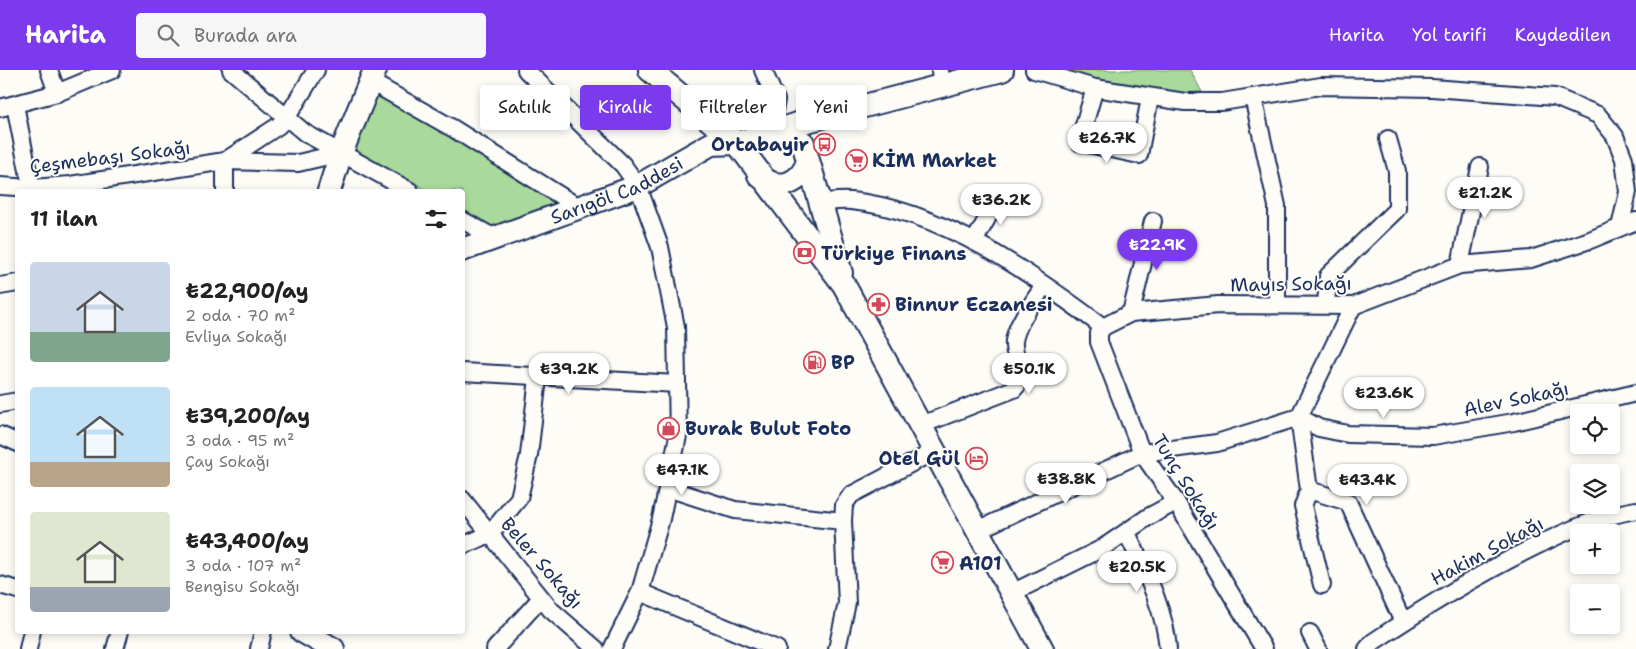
<!DOCTYPE html>
<html lang="tr">
<head>
<meta charset="utf-8">
<style>
	:root { --surface:#fff; --page:#f6f6f6; --text:#222; --muted:#767676; --accent:#7c3aed }
	body { margin:0; font-family:"Shantell Sans",sans-serif; background:var(--page); color:var(--text); height:100vh; display:flex; flex-direction:column; font-size:19px; white-space:nowrap }
	* { box-sizing:border-box; margin:0 }
	p { font-size:16px; color:var(--muted) }
	.icon { flex:none; width:28px; height:28px; fill:none; stroke:currentColor; stroke-width:2; stroke-linecap:round; stroke-linejoin:round }
	.map { position:relative; flex:1; overflow:hidden }
	.drawer { position:absolute; left:15px; top:119px; width:450px; height:445px; display:flex; flex-direction:column; background:var(--surface); border-radius:5px; box-shadow:0 2px 8px #0003 }
	.drawer>* { flex:none }
	.banner { position:absolute; left:480px; top:15px; width:475px; height:45px; display:flex; gap:10px }
	.tools { position:absolute; left:1570px; top:334px; display:grid; gap:10px }
	.tools a { display:grid; place-items:center; width:50px; height:50px; border-radius:5px; background:var(--surface); box-shadow:0 2px 8px #0003; font-size:25px }
	.price { position:absolute; translate:-50% -42px; padding:0 11px; border-radius:18px; background:#fff; color:#222; font-size:16px; line-height:32px; filter:drop-shadow(0 1px 2px #0008) }
	.price::after { content:''; position:absolute; left:50%; top:30px; width:15px; height:11px; margin-left:-8px; background:inherit; clip-path:polygon(0 0,100% 0,50% 100%) }
	.price.selected { background:var(--accent); color:#fff }
	ul { padding:0; list-style:none }
	li { display:flex; align-items:center; gap:15px; height:125px; padding:0 15px }
	li span { display:grid; place-items:center; flex:none; width:140px; height:100px; border-radius:5px; color:#555 }
	li>.icon { margin-inline-start:auto }
	span .icon { width:60px; height:60px; fill:#fffc; stroke-width:1 }
	li b { font-size:21px }
	h2 { display:flex; justify-content:space-between; align-items:center; height:60px; padding:0 15px; font-size:21px }
	.tag { padding:0 18px; border-radius:5px; background:var(--surface); box-shadow:0 2px 8px #0003; font-size:18px; line-height:45px }
	.tag.selected { background:var(--accent); color:#fff }
	header { display:flex; align-items:center; gap:30px; box-sizing:border-box; height:70px; padding:0 25px; background:var(--accent); color:#fff }
	header strong { font-size:24px }
	nav { display:flex; gap:28px; margin-inline-start:auto; font-size:18px }
	.search { width:350px; height:45px; background:var(--page); display:flex; align-items:center; gap:12px; box-sizing:border-box; padding:0 18px; border-radius:5px; color:var(--muted); font-size:19px }
	.map>svg:first-child { display:block }
	.green { fill:#a9da9b; stroke:#62847c }
	.lines { fill:none; stroke-linecap:round; stroke-linejoin:round }
	.street-casing { stroke:#1b2f5e; stroke-width:20 }
	.secondary-casing { stroke:#1b2f5e; stroke-width:26 }
	.street { stroke:#fdfcf7; stroke-width:16 }
	.secondary { stroke:#fdfcf7; stroke-width:22 }
	.labels { text-anchor:middle; dominant-baseline:central; stroke-width:4; stroke-linejoin:round; paint-order:stroke }
	.poi-label { font-size:19px; font-weight:bold; fill:#1b2f5e; stroke:#fdfcf7; text-anchor:start }
	.street-label { font-size:19px; fill:#1b2f5e; stroke:#fdfcf7 }
</style>
</head>
<body>
<header>
<strong>Harita</strong>
<div class="search"><svg class="icon" aria-label="search" viewBox="0 0 24 24"><circle cx="10" cy="10" r="6"/><path d="M15 15l6 6"/></svg>Burada ara</div>
<nav><a>Harita</a><a>Yol tarifi</a><a>Kaydedilen</a></nav>
</header>
<div class="map">
<svg width="1636" height="579" viewBox="0 0 1636 579">
	<rect width="100%" height="100%" fill="#fdfcf7"/>
	<filter id="ink" filterUnits="userSpaceOnUse"><feTurbulence type="fractalNoise" baseFrequency=".02" numOctaves="2"/><feDisplacementMap in="SourceGraphic" scale="10" xChannelSelector="R" yChannelSelector="G"/><feConvolveMatrix kernelMatrix="1 2 1 2 8 2 1 2 1" color-interpolation-filters="sRGB"/></filter>
	<g filter="url(#ink)">
		<g class="green">
			<path d="M 1056,0 L 1190,0 L 1202,22 L 1160,23 Z"/>
			<path d="M 379,21 L 566,135 L 500,161 L 463,140 L 462,121 L 428,121 L 348,77 Z"/>
		</g>
		<g class="lines">
			<defs>
				<g id="street">
					<path d="M 49,0 L 57,23"/>
					<path d="M 231,0 L 305,63 L 410,121"/>
					<path d="M 526,0 L 623,95 L 638,116 L 660,177 L 676,257 L 678,366 L 661,449 L 640,522 L 612,579"/>
					<path d="M 763,0 L 776,30 L 770,62"/>
					<path d="M 940,0 L 941,14"/>
					<path d="M 1034,0 L 1095,18 L 1185,32 L 1222,32 L 1321,16 L 1432,18 L 1555,27 L 1598,45 L 1615,66 L 1624,89 L 1628,122 L 1620,157"/>
					<path d="M 371,12 L 454,59 L 580,138"/>
					<path d="M 1095,18 L 1079,72 L 1139,85 L 1150,28"/>
					<path d="M 1253,27 L 1277,136 L 1277,234"/>
					<path d="M 15,35 L 32,121"/>
					<path d="M 0,38 L 57,23 L 112,0"/>
					<path d="M 0,116 L 32,118 L 70,115 L 225,91 L 278,56 L 287,47 L 316,0"/>
					<path d="M 225,121 L 225,91 L 298,93 L 341,83"/>
					<path d="M 820,133 C 830,132 841,130 851,131 C 942,140 1031,203 1103,257 L 1131,243 L 1218,235 L 1353,236 L 1460,195 L 1531,189 L 1590,170 L 1636,151"/>
					<path d="M 462,150 L 495,168"/>
					<path d="M 974,172 L 1000,125"/>
					<path d="M 1460,195 L 1480,97"/>
					<path d="M 0,216 L 18,213"/>
					<path d="M 1326,235 L 1328,206 L 1397,139 L 1397,101 L 1388,69"/>
					<path d="M 1353,236 L 1299,347 L 1309,420 L 1348,432 L 1403,552"/>
					<path d="M 1131,243 L 1153,151"/>
					<path d="M 1103,257 L 1099,263 L 1099,272 L 1142,383 L 1176,432 L 1264,579"/>
					<path d="M 462,302 L 677,314"/>
					<path d="M 0,334 L 18,331"/>
					<path d="M 921,355 L 1014,319 C 1030,302 1012,291 1014,271 C 1017,252 1034,232 1044,215"/>
					<path d="M 0,365 L 18,373"/>
					<path d="M 667,418 L 735,440 L 843,451"/>
					<path d="M 1309,420 L 1303,436 L 1322,515"/>
					<path d="M 462,429 L 551,540 L 596,579"/>
					<path d="M 978,460 L 1142,383 L 1217,373 L 1299,347 L 1319,358 L 1348,364 L 1433,366 L 1514,352 L 1636,323"/>
					<path d="M 1127,463 C 1144,499 1165,539 1168,579"/>
					<path d="M 462,476 L 490,464 L 519,428 L 529,385 L 538,308"/>
					<path d="M 0,515 L 18,520"/>
					<path d="M 640,522 L 777,579"/>
					<path d="M 1012,523 L 1101,479 L 1148,447 L 1176,432"/>
					<path d="M 1310,563 L 1318,579"/>
					<path d="M 28,579 L 32,561"/>
					<path d="M 115,579 L 120,561"/>
					<path d="M 259,579 L 263,561"/>
					<path d="M 495,579 L 541,528"/>
					<path d="M 837,579 L 847,533 L 843,451 L 844,435 L 851,425 L 935,381"/>
					<path d="M 1367,579 L 1373,572 C 1425,537 1479,504 1536,476 C 1569,460 1600,446 1636,440"/>
				</g>
				<g id="secondary">
					<path d="M 650,0 L 737,73 L 844,215 L 1042,579"/>
					<path d="M 773,62 L 789,62 L 803,73 L 841,203"/>
					<path d="M 759,105 C 778,123 801,114 808,91"/>
					<path d="M 329,121 L 341,83 L 375,0"/>
					<path id="s1" d="M 462,180 L 638,116 L 711,74 L 737,73 L 807,51 L 1002,0"/>
					<path d="M 302,561 L 333,579"/>
				</g>
			</defs>
			<use href="#street" class="street-casing"/>
			<use href="#secondary" class="secondary-casing"/>
			<use href="#street" class="street"/>
			<use href="#secondary" class="secondary"/>
		</g>
	</g>
	<defs>
		<symbol id="bus-ring" viewBox="-11 -11 22 22"><circle r="9.5" fill="#fdfcf7" stroke="#d1495b" stroke-width="1.5"/><path d="M-5-6H5V4H4V6H2V4H-2V6H-4V4H-5ZM-3.5-4V0h7V-4ZM-3.5 1.2v1.5H-2V1.2ZM2 1.2v1.5H3.5V1.2Z" fill="#d1495b"/></symbol>
		<symbol id="supermarket-ring" viewBox="-11 -11 22 22"><circle r="9.5" fill="#fdfcf7" stroke="#d1495b" stroke-width="1.5"/><path d="M-6-5.5h2.5l.6 2H6L4.5 2H-2.5L-4.4-4H-6ZM-1.5 3.2a1.3 1.3 0 1 0 .1 0ZM3 3.2a1.3 1.3 0 1 0 .1 0Z" fill="#d1495b"/></symbol>
		<symbol id="bank-ring" viewBox="-11 -11 22 22"><circle r="9.5" fill="#fdfcf7" stroke="#d1495b" stroke-width="1.5"/><path d="M-6-4H6V4H-6ZM0-2.3a2.3 2.3 0 1 0 0 4.6a2.3 2.3 0 1 0 0-4.6Z" fill="#d1495b"/></symbol>
		<symbol id="pharmacy-ring" viewBox="-11 -11 22 22"><circle r="9.5" fill="#fdfcf7" stroke="#d1495b" stroke-width="1.5"/><path d="M-2-6h4v4h4v4h-4v4h-4v-4h-4v-4h4Z" fill="#d1495b"/></symbol>
		<symbol id="fuel-ring" viewBox="-11 -11 22 22"><circle r="9.5" fill="#fdfcf7" stroke="#d1495b" stroke-width="1.5"/><path d="M-5.5-6h7V0h2V4h1.3V-2.5L3-4.5l.8-.8L6-3V5H2.5V1h-1V6h-7ZM-4.2-4.7v3.2H.2V-4.7Z" fill="#d1495b"/></symbol>
		<symbol id="shop-ring" viewBox="-11 -11 22 22"><circle r="9.5" fill="#fdfcf7" stroke="#d1495b" stroke-width="1.5"/><path d="M-5-2.5h2.3a2.7 3.5 0 0 1 5.4 0H5L5.5 6h-11ZM-1.5-2.5h3a1.5 2.3 0 0 0-3 0Z" fill="#d1495b"/></symbol>
		<symbol id="hotel-ring" viewBox="-11 -11 22 22"><circle r="9.5" fill="#fdfcf7" stroke="#d1495b" stroke-width="1.5"/><path d="M-6-4.5h1.5V1H6V5H4.5V3h-9V5H-6ZM-4 0a1.8 1.8 0 1 1 3.6 0ZM.5 0V-2.5h3Q6-2.5 6 0Z" fill="#d1495b"/></symbol>
	</defs>
	<g fill-rule="evenodd">
		<use href="#bus-ring" x="812" y="62" width="25" height="25"/>
		<use href="#supermarket-ring" x="844" y="78" width="25" height="25"/>
		<use href="#bank-ring" x="792" y="170" width="25" height="25"/>
		<use href="#pharmacy-ring" x="866" y="222" width="25" height="25"/>
		<use href="#fuel-ring" x="802" y="280" width="25" height="25"/>
		<use href="#shop-ring" x="656" y="346" width="25" height="25"/>
		<use href="#hotel-ring" x="964" y="376" width="25" height="25"/>
		<use href="#supermarket-ring" x="930" y="480" width="25" height="25"/>
	</g>
	<g class="labels">
		<g class="poi-label">
			<text x="809" y="74" text-anchor="end">Ortabayir</text>
			<text x="872" y="90">KİM Market</text>
			<text x="821" y="183">Türkiye Finans</text>
			<text x="895" y="234">Binnur Eczanesi</text>
			<text x="831" y="292">BP</text>
			<text x="685" y="358">Burak Bulut Foto</text>
			<text x="960" y="388" text-anchor="end">Otel Gül</text>
			<text x="959" y="493">A101</text>
		</g>
		<g class="street-label">
			<text transform="translate(110 87) rotate(-7)">Çeşmebaşı Sokağı</text>
			<text stroke="none"><textPath href="#s1" startOffset="166">Sarıgöl Caddesi</textPath></text>
			<text transform="translate(1291 214) rotate(-1)">Mayıs Sokağı</text>
			<text transform="translate(1516 329) rotate(-12)">Alev Sokağı</text>
			<text transform="translate(1186 412) rotate(58)">Tunç Sokağı</text>
			<text transform="translate(1487 481) rotate(-28)">Hakim Sokağı</text>
			<text transform="translate(542 493) rotate(49)">Beler Sokağı</text>
		</g>
	</g>
</svg>
<div class="tools">
<a><svg class="icon" aria-label="locate" viewBox="0 0 24 24"><circle cx="12" cy="12" r="6"/><path d="M12 2v4M12 18v4M2 12h4M18 12h4"/></svg></a>
<a><svg class="icon" aria-label="layers" viewBox="0 0 24 24"><path d="M12 4l9 5-9 5-9-5zM3 14l9 5 9-5"/></svg></a>
<a>+</a>
<a>−</a>
</div>
<b class="price" style="left:1107px;top:94px">₺26.7K</b>
<b class="price" style="left:1485px;top:149px">₺21.2K</b>
<b class="price" style="left:1001px;top:156px">₺36.2K</b>
<b class="price selected" style="left:1157px;top:201px">₺22.9K</b>
<b class="price" style="left:569px;top:325px">₺39.2K</b>
<b class="price" style="left:1029px;top:325px">₺50.1K</b>
<b class="price" style="left:1384px;top:349px">₺23.6K</b>
<b class="price" style="left:682px;top:426px">₺47.1K</b>
<b class="price" style="left:1066px;top:435px">₺38.8K</b>
<b class="price" style="left:1367px;top:436px">₺43.4K</b>
<b class="price" style="left:1137px;top:523px">₺20.5K</b>
<div class="banner">
<a class="tag">Satılık</a>
<a class="tag selected">Kiralık</a>
<a class="tag">Filtreler</a>
<a class="tag">Yeni</a>
</div>
<section class="drawer">
<h2>11 ilan<svg class="icon" aria-label="filters" viewBox="0 0 24 24"><path d="M4 7h16M4 17h16"/><circle cx="9" cy="7" r="2"/><circle cx="15" cy="17" r="2"/></svg></h2>
<ul>
<li><span style="background:linear-gradient(#c9d6e8 70%,#7fa58c 0)"><svg class="icon" aria-label="home" viewBox="0 0 24 24"><path d="M3 11l9-7 9 7M6 9v11h12V9"/></svg></span><div><b>₺22,900/ay</b><p>2 oda · 70 m²</p><p>Evliya Sokağı</p></div></li>
<li><span style="background:linear-gradient(#bfe0f5 75%,#b9a48a 0)"><svg class="icon" aria-label="home" viewBox="0 0 24 24"><path d="M3 11l9-7 9 7M6 9v11h12V9"/></svg></span><div><b>₺39,200/ay</b><p>3 oda · 95 m²</p><p>Çay Sokağı</p></div></li>
<li><span style="background:linear-gradient(#dfe7d0 75%,#9aa5b1 0)"><svg class="icon" aria-label="home" viewBox="0 0 24 24"><path d="M3 11l9-7 9 7M6 9v11h12V9"/></svg></span><div><b>₺43,400/ay</b><p>3 oda · 107 m²</p><p>Bengisu Sokağı</p></div></li>
</ul>
</section>
</div>
</body>
</html>
